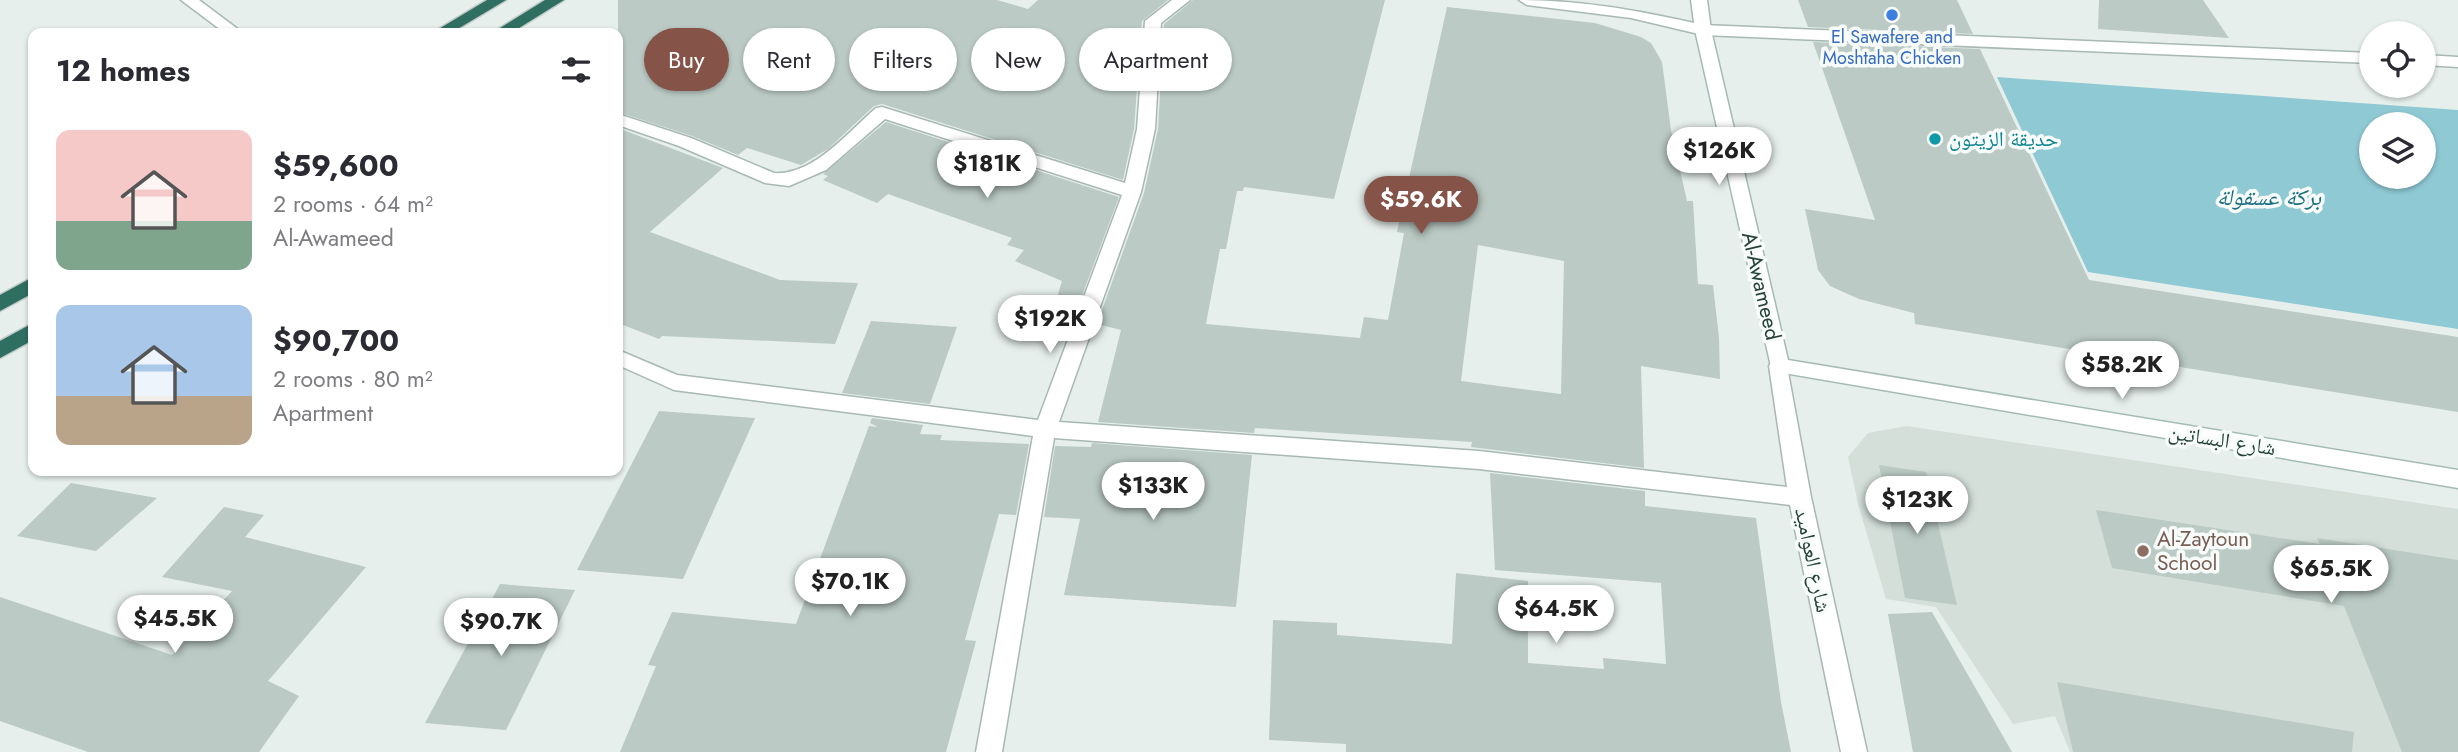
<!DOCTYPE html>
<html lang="en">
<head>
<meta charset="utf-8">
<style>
	:root { --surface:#fff; --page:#f7f7f7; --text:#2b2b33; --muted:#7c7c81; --accent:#855347 }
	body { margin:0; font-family:Jost,"Noto Naskh Arabic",sans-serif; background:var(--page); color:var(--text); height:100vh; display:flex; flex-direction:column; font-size:26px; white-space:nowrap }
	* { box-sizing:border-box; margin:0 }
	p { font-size:23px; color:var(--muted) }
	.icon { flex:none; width:38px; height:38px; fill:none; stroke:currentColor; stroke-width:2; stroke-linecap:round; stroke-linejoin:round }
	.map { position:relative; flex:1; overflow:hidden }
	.drawer { position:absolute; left:28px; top:28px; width:595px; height:448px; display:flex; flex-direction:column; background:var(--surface); border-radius:14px; box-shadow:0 2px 5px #0004 }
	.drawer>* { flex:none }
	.hud { position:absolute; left:644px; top:28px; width:665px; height:63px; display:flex; gap:14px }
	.fabs { position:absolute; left:2359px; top:21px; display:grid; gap:14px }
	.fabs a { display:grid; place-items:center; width:77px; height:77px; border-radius:50%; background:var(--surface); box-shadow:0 2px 5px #0004; font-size:35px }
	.price { position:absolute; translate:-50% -60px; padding:0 16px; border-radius:24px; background:#fff; color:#222; font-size:23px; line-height:46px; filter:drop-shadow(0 2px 4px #0008) }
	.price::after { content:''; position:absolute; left:50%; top:42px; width:21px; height:16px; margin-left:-10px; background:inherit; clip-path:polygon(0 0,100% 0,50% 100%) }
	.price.selected { background:var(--accent); color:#fff }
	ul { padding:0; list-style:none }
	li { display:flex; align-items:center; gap:21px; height:175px; padding:0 28px }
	li span { display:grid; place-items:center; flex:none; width:196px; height:140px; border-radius:14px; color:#555 }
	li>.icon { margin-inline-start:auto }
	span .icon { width:84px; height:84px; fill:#fffc; stroke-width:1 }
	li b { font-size:30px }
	h2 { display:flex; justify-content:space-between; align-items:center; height:84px; padding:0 28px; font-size:30px }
	.chip { padding:0 24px; border-radius:32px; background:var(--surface); box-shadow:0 2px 5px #0004; font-size:24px; line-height:63px }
	.chip.selected { background:var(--accent); color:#fff }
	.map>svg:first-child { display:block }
	.built { fill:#d4dfda }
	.water { fill:#8ec9d4; fill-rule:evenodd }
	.building { fill:#bbcac4; fill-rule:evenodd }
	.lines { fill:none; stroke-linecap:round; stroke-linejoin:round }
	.lane-casing { stroke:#a8b8b2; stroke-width:3 }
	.street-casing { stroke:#a8b8b2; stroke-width:3 }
	.secondary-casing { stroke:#a4bbb3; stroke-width:3 }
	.highway-casing { stroke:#c2cac8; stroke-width:3 }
	.lane { fill:#fff; fill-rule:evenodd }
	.street { fill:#fff; fill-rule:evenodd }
	.secondary { fill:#fff; fill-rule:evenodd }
	.highway { fill:#2f6f62; fill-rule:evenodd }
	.shop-dot { fill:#3f7fe0; stroke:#f7fbf9; stroke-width:2.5 }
	.culture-dot { fill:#0f9aa8; stroke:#f7fbf9; stroke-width:2.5 }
	.education-dot { fill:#8d6e63; stroke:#f7fbf9; stroke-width:2.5 }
	.labels { text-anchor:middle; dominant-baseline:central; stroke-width:7; stroke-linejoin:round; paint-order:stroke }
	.far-shop-label { font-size:18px; fill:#366cbe; stroke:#f7fbf9 }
	.culture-label { font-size:21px; fill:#0d838f; stroke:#f7fbf9; text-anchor:start }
	.street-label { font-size:21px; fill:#24423a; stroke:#f7fbf9 }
	.education-label { font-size:21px; fill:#785e54; stroke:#f7fbf9; text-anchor:start }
	.water-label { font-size:23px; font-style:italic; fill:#1c6f80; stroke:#f7fbf9 }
</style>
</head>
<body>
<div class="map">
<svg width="2458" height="752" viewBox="0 0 2458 752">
	<rect width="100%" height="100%" fill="#e6efeb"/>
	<path class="built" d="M 1907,426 L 2458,509 L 2458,752 L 2070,752 L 2055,716 L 2013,724 L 1936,607 L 1886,599 L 1858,504 L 1848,457 L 1868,433 Z"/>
	<path class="water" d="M 1997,77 L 2458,110 L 2458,329 L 2088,272 ZM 2371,124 L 2424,124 L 2424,177 L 2371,177 Z"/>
	<g class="building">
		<path d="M 618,0 L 997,0 L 1028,9 L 1038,0 L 1168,0 L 1142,21 L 1134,129 L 1123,180 L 882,104 L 874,106 L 828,149 L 801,165 L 747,148 L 738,155 L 692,136 L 618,112 Z"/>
		<path d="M 1193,0 L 1385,0 L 1334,199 L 1244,187 L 1243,191 L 1237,191 L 1226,249 L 1220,249 L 1206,324 L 1360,338 L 1364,317 L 1388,320 L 1404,233 L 1397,232 L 1447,7 L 1595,23 L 1641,37 L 1651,43 L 1662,62 L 1671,130 L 1687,201 L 1693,201 L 1698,284 L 1713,285 L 1719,338 L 1720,379 L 1641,366 L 1644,468 L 1471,447 L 1472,442 L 1255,428 L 1254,433 L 1098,422 L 1121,330 L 1097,324 L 1144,193 L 1158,129 L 1164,24 ZM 1478,245 L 1564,261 L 1561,394 L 1461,381 Z"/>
		<path d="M 1798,0 L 1957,0 L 1973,34 L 1808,27 Z"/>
		<path d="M 2099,0 L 2203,0 L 2229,38 L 2098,29 Z"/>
		<path d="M 1813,42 L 1980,49 L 2089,280 L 2458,337 L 2458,412 L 1915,324 L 1914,313 L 1859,299 L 1830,286 L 1818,270 L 1805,209 L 1875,220 Z"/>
		<path d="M 886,122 L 1119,197 L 1074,317 L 1053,311 L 1062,281 L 1015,261 L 1024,250 L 1007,245 L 1012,238 L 888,194 L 877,203 L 823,180 L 828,176 L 823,174 Z"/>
		<path d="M 618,128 L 723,168 L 650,232 L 780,280 L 858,283 L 835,344 L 662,336 L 659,339 L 618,323 Z"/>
		<path d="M 871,321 L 957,327 L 930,404 L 842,393 Z"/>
		<path d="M 659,411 L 755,418 L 683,579 L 577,570 Z"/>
		<path d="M 872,418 L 923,425 L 920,434 L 942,435 L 940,440 L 1029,444 L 1016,515 L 999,514 L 965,640 L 976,641 L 946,752 L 620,752 L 656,666 L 648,665 L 672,612 L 796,624 L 869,426 L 878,427 L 870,423 Z"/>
		<path d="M 1092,443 L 1252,455 L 1236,607 L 1064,595 L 1080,519 L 1044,517 L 1055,446 L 1091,447 Z"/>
		<path d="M 1879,465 L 1926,472 L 1957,605 L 1905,598 Z"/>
		<path d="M 1490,473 L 1645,491 L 1645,506 L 1756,518 L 1781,702 L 1791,752 L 1346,752 L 1346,744 L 1269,740 L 1273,620 L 1337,623 L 1337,635 L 1452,644 L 1456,573 L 1528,581 L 1528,663 L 1604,669 L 1603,658 L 1666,664 L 1661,583 L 1495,570 Z"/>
		<path d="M 71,483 L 157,498 L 96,551 L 17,536 Z"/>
		<path d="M 224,507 L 264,515 L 245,537 L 366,567 L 268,681 L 299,696 L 259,752 L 88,752 L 0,721 L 0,597 L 172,655 L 232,591 L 162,577 Z"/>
		<path d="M 2096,510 L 2320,544 L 2317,538 L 2458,560 L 2458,752 L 2402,752 L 2344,606 L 2112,568 Z"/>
		<path d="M 500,584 L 575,590 L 506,730 L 425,723 Z"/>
		<path d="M 1932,612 L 2012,752 L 1913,752 L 1888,614 Z"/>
		<path d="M 2057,682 L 2354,732 L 2352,752 L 2073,752 Z"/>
	</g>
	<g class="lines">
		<defs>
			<path id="lane" d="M 181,0 L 199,0 L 243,33 L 225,33 Z"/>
			<g id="street">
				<path d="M 1172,0 L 1190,0 L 1161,23 L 1155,129 L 1141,192 L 1059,422 L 1479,451 L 1787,487 L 1769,366 L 1772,361 L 1779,358 L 1786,361 L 1811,497 L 1867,752 L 1841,752 L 1790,505 L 1479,469 L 1054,438 L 1002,752 L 976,752 L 1033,436 L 674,390 L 618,365 L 618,350 L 677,375 L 1038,420 L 1122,195 L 885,119 L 826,170 L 789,186 L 765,183 L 679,146 L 618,125 L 618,114 L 691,138 L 774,173 C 813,176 848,132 876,108 L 882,107 L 1125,183 L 1137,129 L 1145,21 Z"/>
				<path d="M 1519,0 C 1583,0 1641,11 1703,25 L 2371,53 L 2371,63 L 1703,35 L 1631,18 L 1527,5 Z"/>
				<path d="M 2424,55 L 2458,57 L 2458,67 L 2424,65 Z"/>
			</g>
			<path id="secondary" d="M 1691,0 L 1707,0 L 1711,30 L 1788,360 L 2458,470 L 2458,488 L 1772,371 L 1695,30 Z"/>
			<g id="highway">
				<path d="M 487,0 L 506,0 L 451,33 L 432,33 Z"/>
				<path d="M 545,0 L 564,0 L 511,33 L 492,33 Z"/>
				<path d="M 33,277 L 33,293 L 0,311 L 0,295 Z"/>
				<path d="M 33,323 L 33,340 L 0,358 L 0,341 Z"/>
			</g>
		</defs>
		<use href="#lane" class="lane-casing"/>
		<use href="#street" class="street-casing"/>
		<use href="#secondary" class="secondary-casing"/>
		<use href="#highway" class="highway-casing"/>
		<use href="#lane" class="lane"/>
		<use href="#street" class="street"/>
		<use href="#secondary" class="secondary"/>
		<use href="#highway" class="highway"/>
	</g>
	<circle class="shop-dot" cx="1892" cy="15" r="7"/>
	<circle class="culture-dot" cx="1935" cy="139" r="7"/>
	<circle class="education-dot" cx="2143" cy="551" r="7"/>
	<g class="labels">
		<g class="far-shop-label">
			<text x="1892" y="37">El Sawafere and<tspan x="1892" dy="21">Moshtaha Chicken</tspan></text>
		</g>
		<g class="culture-label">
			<text x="1949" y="139">حديقة الزيتون</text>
		</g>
		<g class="street-label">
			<text transform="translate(1761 286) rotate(77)">Al-Awameed</text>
			<text transform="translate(2222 440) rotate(9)">شارع البساتين</text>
			<text transform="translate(1813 560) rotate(78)">شارع العواميد</text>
		</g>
		<g class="education-label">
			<text x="2157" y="539">Al-Zaytoun<tspan x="2157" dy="24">School</tspan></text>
		</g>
		<g class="water-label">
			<text x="2269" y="197">بركة عسقولة</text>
		</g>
	</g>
</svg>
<div class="fabs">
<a><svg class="icon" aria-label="locate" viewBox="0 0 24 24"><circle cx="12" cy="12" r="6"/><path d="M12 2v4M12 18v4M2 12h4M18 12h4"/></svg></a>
<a><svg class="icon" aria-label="layers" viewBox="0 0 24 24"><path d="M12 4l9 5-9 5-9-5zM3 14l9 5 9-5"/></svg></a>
</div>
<b class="price" style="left:1719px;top:187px">$126K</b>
<b class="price" style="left:987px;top:200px">$181K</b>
<b class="price selected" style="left:1421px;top:236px">$59.6K</b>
<b class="price" style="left:1050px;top:355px">$192K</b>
<b class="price" style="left:2122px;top:401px">$58.2K</b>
<b class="price" style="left:1153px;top:522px">$133K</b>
<b class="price" style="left:1917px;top:536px">$123K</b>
<b class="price" style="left:2331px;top:605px">$65.5K</b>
<b class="price" style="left:850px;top:618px">$70.1K</b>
<b class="price" style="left:1556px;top:645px">$64.5K</b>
<b class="price" style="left:175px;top:655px">$45.5K</b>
<b class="price" style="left:501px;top:658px">$90.7K</b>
<div class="hud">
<a class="chip selected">Buy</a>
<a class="chip">Rent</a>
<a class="chip">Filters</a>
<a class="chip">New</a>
<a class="chip">Apartment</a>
</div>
<section class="drawer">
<h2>12 homes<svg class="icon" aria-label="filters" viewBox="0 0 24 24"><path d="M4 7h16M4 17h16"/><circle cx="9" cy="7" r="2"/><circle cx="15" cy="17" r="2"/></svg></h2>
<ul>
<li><span style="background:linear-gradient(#f6c9c9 65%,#7fa58c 0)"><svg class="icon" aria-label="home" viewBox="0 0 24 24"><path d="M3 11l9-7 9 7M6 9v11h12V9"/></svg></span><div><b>$59,600</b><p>2 rooms · 64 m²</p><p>Al-Awameed</p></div></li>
<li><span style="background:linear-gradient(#a9c7e8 65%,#b9a48a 0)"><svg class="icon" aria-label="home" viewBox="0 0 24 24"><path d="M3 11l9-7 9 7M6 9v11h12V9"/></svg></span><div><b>$90,700</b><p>2 rooms · 80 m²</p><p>Apartment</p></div></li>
</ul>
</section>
</div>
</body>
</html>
